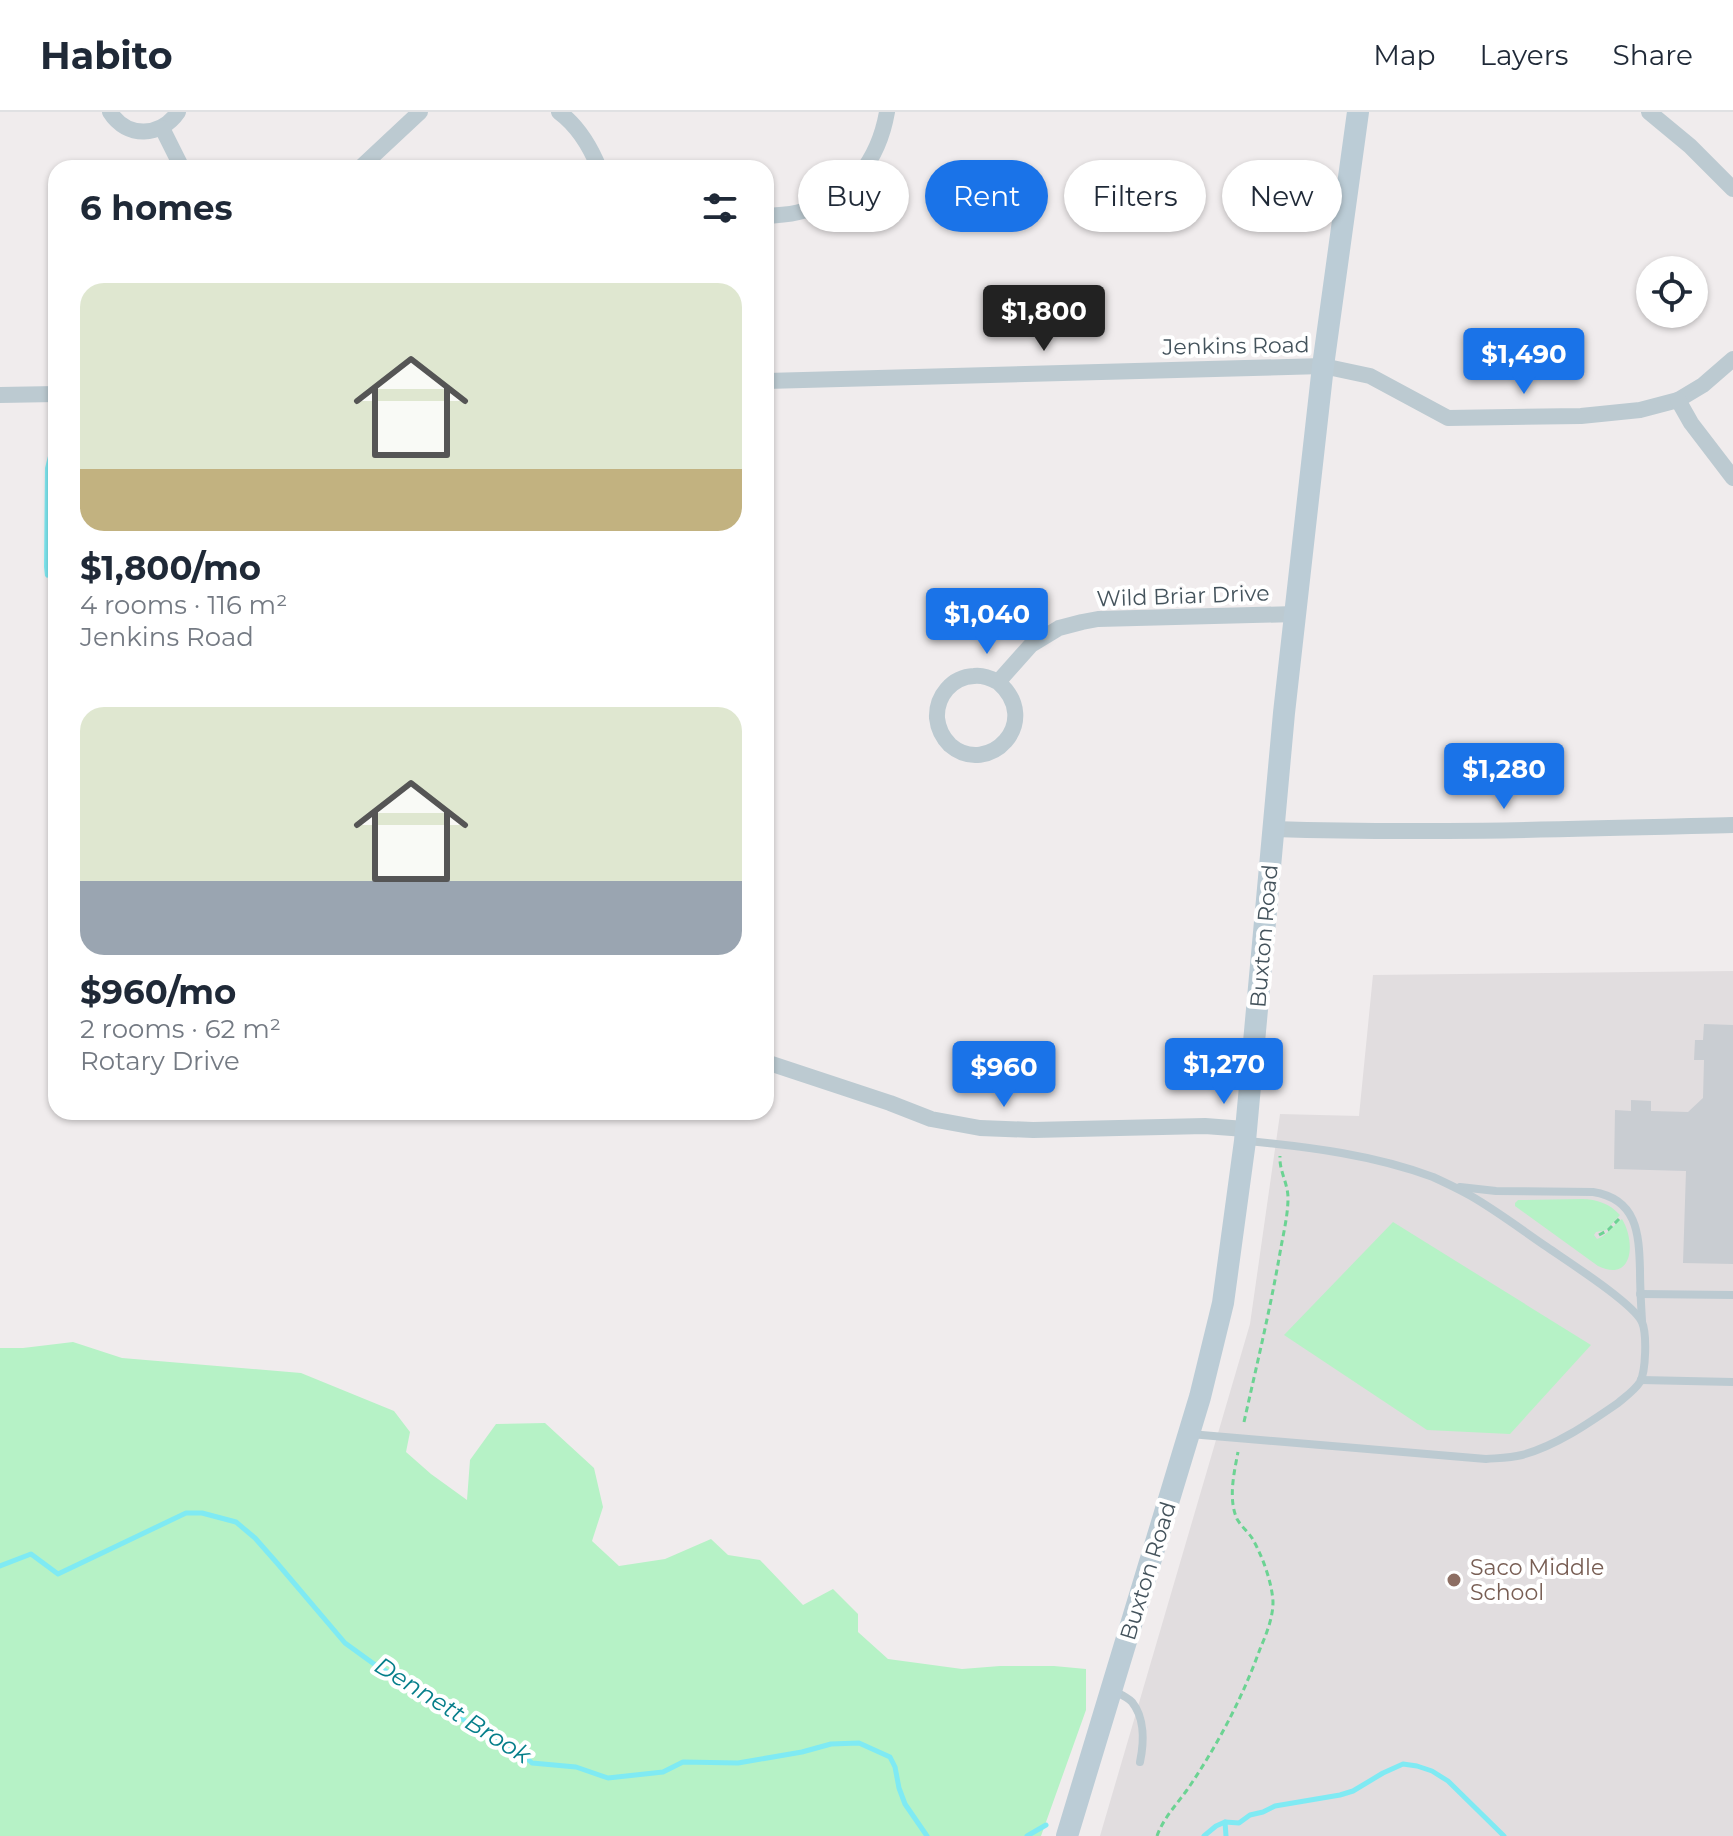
<!DOCTYPE html>
<html lang="en">
<head>
<meta charset="utf-8">
<style>
	:root { --surface:#fff; --page:#f2f2f3; --text:#1f2937; --muted:#747a83; --line:#e0e1e3; --accent:#1a73e8 }
	body { margin:0; font-family:Montserrat,sans-serif; background:var(--page); color:var(--text); height:100vh; display:flex; flex-direction:column; font-size:30px; white-space:nowrap }
	* { box-sizing:border-box; margin:0 }
	p { font-size:26px; color:var(--muted) }
	.icon { flex:none; width:44px; height:44px; fill:none; stroke:currentColor; stroke-width:2; stroke-linecap:round; stroke-linejoin:round }
	.map { position:relative; flex:1; overflow:hidden }
	.side { position:absolute; left:48px; top:48px; width:726px; height:960px; display:flex; flex-direction:column; background:var(--surface); border-radius:24px; box-shadow:0 2px 6px #0004 }
	.side>* { flex:none }
	.top-card { position:absolute; left:798px; top:48px; width:760px; height:72px; display:flex; gap:16px }
	.fabs { position:absolute; left:1636px; top:144px; display:grid; gap:16px }
	.fabs a { display:grid; place-items:center; width:72px; height:72px; border-radius:50%; background:var(--surface); box-shadow:0 2px 6px #0004; font-size:40px }
	.price { position:absolute; translate:-50% -68px; padding:0 18px; border-radius:8px; background:var(--accent); color:#fff; font-size:26px; line-height:52px; filter:drop-shadow(0 2px 4px #0008) }
	.price::after { content:''; position:absolute; left:50%; top:48px; width:24px; height:18px; margin-left:-12px; background:inherit; clip-path:polygon(0 0,100% 0,50% 100%) }
	.price.current { background:#222; color:#fff }
	ul { padding:0; list-style:none }
	li { display:grid; align-content:center; gap:16px; height:424px; padding:0 32px }
	li span { display:grid; place-items:center; height:248px; border-radius:24px; color:#555 }
	li>.icon { margin-inline-start:auto }
	span .icon { width:144px; height:144px; fill:#fffc; stroke-width:1 }
	li b { font-size:34px }
	h2 { display:flex; justify-content:space-between; align-items:center; height:96px; padding:0 32px; font-size:34px }
	.pill { padding:0 28px; border-radius:36px; background:var(--surface); box-shadow:0 2px 6px #0004; font-size:28px; line-height:72px }
	.pill.current { background:var(--accent); color:#fff }
	header { display:flex; align-items:center; gap:48px; box-sizing:border-box; height:112px; padding:0 40px; background:var(--surface); border-bottom:2px solid var(--line) }
	header strong { font-size:38px }
	nav { display:flex; gap:44px; margin-inline-start:auto; font-size:28px }
	.map>svg:first-child { display:block }
	.education { fill:#e1dddf }
	.green { fill:#b6f2c6 }
	.water { fill:#7feaf3 }
	.lines { fill:none; stroke-linecap:round; stroke-linejoin:round }
	.stream { stroke:#7feaf3; stroke-width:5 }
	.building { fill:#c9cdd2 }
	.path { stroke:#6cd393; stroke-width:3; stroke-dasharray:6 4; stroke-linecap:butt }
	.service { stroke:#bccad1; stroke-width:8 }
	.minor { stroke:#bccad1; stroke-width:16 }
	.secondary { stroke:#bbccd6; stroke-width:22 }
	.education-dot { fill:#8d6e63; stroke:#fff; stroke-width:3 }
	.labels { text-anchor:middle; dominant-baseline:central; stroke-width:8; stroke-linejoin:round; paint-order:stroke }
	.street-label { font-size:22px; fill:#44535c; stroke:#fff }
	.education-label { font-size:22px; fill:#785e54; stroke:#fff; text-anchor:start }
	.water-label { font-size:24px; font-style:italic; fill:#057e8a; stroke:#fff }
</style>
</head>
<body>
<header>
<strong>Habito</strong>
<nav><a>Map</a><a>Layers</a><a>Share</a></nav>
</header>
<div class="map">
<svg width="1733" height="1724" viewBox="0 0 1733 1724">
	<rect width="100%" height="100%" fill="#f0eced"/>
	<path class="education" d="M 1733,859 L 1733,1724 L 1100,1724 L 1250,1212 L 1280,1002 L 1359,1004 L 1373,863 Z"/>
	<g class="green">
		<path d="M 1582,1087 C 1597,1087 1610,1092 1620,1103 L 1606,1118 L 1596,1120 L 1594,1123 L 1597,1127 C 1607,1124 1613,1113 1622,1107 C 1636,1130 1633,1171 1598,1154 L 1515,1094 L 1515,1091 L 1518,1088 Z"/>
		<path d="M 1393,1110 L 1591,1233 L 1510,1322 L 1427,1318 L 1284,1223 Z"/>
		<path d="M 73,1230 L 122,1246 L 301,1261 L 394,1299 L 410,1320 L 406,1340 L 431,1362 L 467,1388 L 470,1348 L 496,1312 L 545,1311 L 594,1356 L 603,1395 L 592,1429 L 619,1454 L 665,1447 L 711,1427 L 728,1443 L 760,1448 L 803,1493 L 833,1477 L 858,1502 L 858,1520 L 888,1547 L 962,1557 L 1000,1554 L 1054,1554 L 1086,1557 L 1086,1598 L 1041,1724 L 0,1724 L 0,1236 L 23,1236 Z"/>
	</g>
	<path class="water" d="M 52,319 L 56,319 L 56,443 L 53,461 L 47,466 L 45,464 L 44,455 L 45,356 L 50,336 L 50,321 Z"/>
	<g class="lines">
		<g class="stream">
			<path d="M 0,1454 L 31,1442 L 58,1462 L 186,1401 L 202,1401 L 236,1410 L 255,1426 L 277,1451 L 345,1531 L 374,1552 L 444,1594 L 492,1628 L 516,1636 L 532,1651 L 576,1655 L 608,1666 L 663,1660 L 683,1650 L 738,1651 L 802,1640 L 831,1632 L 859,1631 L 890,1645 L 895,1655 L 899,1676 L 905,1692 L 927,1724"/>
			<path d="M 1225,1710 L 1226,1724"/>
			<path d="M 1027,1724 L 1046,1713"/>
			<path d="M 1204,1724 L 1216,1714 L 1225,1710 L 1239,1711 L 1250,1703 L 1263,1700 L 1275,1694 L 1340,1683 L 1353,1679 L 1383,1661 L 1403,1652 L 1417,1654 L 1432,1659 L 1448,1669 L 1504,1724"/>
		</g>
	</g>
	<path class="building" d="M 1704,912 L 1733,913 L 1733,1152 L 1683,1151 L 1686,1059 L 1614,1057 L 1615,998 L 1631,999 L 1631,988 L 1651,989 L 1651,999 L 1688,1000 L 1703,986 L 1704,948 L 1694,948 L 1695,928 L 1703,928 Z"/>
	<g class="lines">
		<g class="path">
			<path d="M 1599,1123 L 1608,1118 L 1619,1107"/>
			<path d="M 1244,1310 C 1257,1252 1271,1194 1281,1135 C 1284,1119 1288,1102 1288,1086 C 1288,1071 1279,1059 1280,1044"/>
			<path d="M 1157,1724 C 1163,1707 1176,1693 1187,1678 C 1217,1634 1242,1587 1260,1537 C 1266,1523 1273,1506 1273,1490 C 1272,1470 1262,1443 1252,1426 C 1248,1420 1241,1414 1237,1407 C 1228,1387 1234,1361 1238,1340"/>
		</g>
		<g class="service">
			<path d="M 1460,1075 L 1496,1079 L 1593,1080 C 1637,1087 1639,1121 1640,1158 C 1640,1175 1641,1192 1642,1209"/>
			<path d="M 1640,1182 L 1733,1183"/>
			<path d="M 1641,1268 L 1733,1270"/>
			<path d="M 1190,1322 L 1486,1347 C 1498,1346 1510,1346 1522,1343 C 1556,1334 1589,1311 1618,1291 C 1625,1285 1635,1278 1640,1270 C 1646,1259 1647,1222 1642,1210 C 1633,1191 1567,1149 1547,1135 C 1522,1118 1497,1099 1471,1084 C 1459,1077 1446,1071 1433,1065 C 1374,1043 1310,1035 1248,1029"/>
			<path d="M 1114,1579 C 1120,1582 1127,1585 1132,1590 C 1145,1606 1144,1631 1140,1650"/>
		</g>
		<g class="minor">
			<path d="M 110,0 C 127,27 161,25 178,0"/>
			<path d="M 559,0 C 578,14 590,34 599,56"/>
			<path d="M 1649,0 L 1690,34 L 1733,77"/>
			<path d="M 162,16 L 182,56"/>
			<path d="M 360,56 L 420,0"/>
			<path d="M 766,104 C 778,103 791,103 803,99 C 851,87 879,46 887,0"/>
			<path d="M 766,269 L 1323,254 L 1370,264 L 1448,306 L 1581,304 L 1640,298 L 1678,288 L 1703,273 L 1733,247"/>
			<path d="M 0,283 L 56,282"/>
			<path d="M 1678,288 L 1691,311 L 1733,366"/>
			<path d="M 998,570 C 1044,610 988,666 950,633 C 942,625 938,616 937,606 C 936,584 952,565 974,564 C 983,563 990,566 998,570 L 1031,533 L 1059,516 L 1082,510 L 1098,507 L 1296,502"/>
			<path d="M 1274,717 C 1427,722 1580,717 1733,713"/>
			<path d="M 766,950 L 890,991 L 931,1007 L 980,1016 L 1033,1018 L 1205,1014 L 1245,1017"/>
		</g>
		<path class="secondary" d="M 1067,1724 L 1200,1285 L 1223,1191 L 1245,1029 L 1284,601 L 1323,254 L 1358,0"/>
	</g>
	<circle class="education-dot" cx="1454" cy="1468" r="8"/>
	<g class="labels">
		<g class="street-label">
			<text transform="translate(1236 234) rotate(-1)">Jenkins Road</text>
			<text transform="translate(1183 484) rotate(-2)">Wild Briar Drive</text>
			<text transform="translate(1264 824) rotate(-85)">Buxton Road</text>
			<text transform="translate(1148 1459) rotate(-73)">Buxton Road</text>
		</g>
		<g class="education-label">
			<text x="1470" y="1455">Saco Middle<tspan x="1470" dy="25">School</tspan></text>
		</g>
		<g class="water-label">
			<text transform="translate(453 1598) rotate(32)">Dennett Brook</text>
		</g>
	</g>
</svg>
<div class="fabs">
<a><svg class="icon" aria-label="locate" viewBox="0 0 24 24"><circle cx="12" cy="12" r="6"/><path d="M12 2v4M12 18v4M2 12h4M18 12h4"/></svg></a>
</div>
<b class="price current" style="left:1044px;top:241px">$1,800</b>
<b class="price" style="left:1524px;top:284px">$1,490</b>
<b class="price" style="left:987px;top:544px">$1,040</b>
<b class="price" style="left:1504px;top:699px">$1,280</b>
<b class="price" style="left:1224px;top:994px">$1,270</b>
<b class="price" style="left:1004px;top:997px">$960</b>
<div class="top-card">
<a class="pill">Buy</a>
<a class="pill current">Rent</a>
<a class="pill">Filters</a>
<a class="pill">New</a>
</div>
<section class="side">
<h2>6 homes<svg class="icon" aria-label="filters" viewBox="0 0 24 24"><path d="M4 7h16M4 17h16"/><circle cx="9" cy="7" r="2"/><circle cx="15" cy="17" r="2"/></svg></h2>
<ul>
<li><span style="background:linear-gradient(#dfe7d0 75%,#c2b280 0)"><svg class="icon" aria-label="home" viewBox="0 0 24 24"><path d="M3 11l9-7 9 7M6 9v11h12V9"/></svg></span><div><b>$1,800/mo</b><p>4 rooms · 116 m²</p><p>Jenkins Road</p></div></li>
<li><span style="background:linear-gradient(#dfe7d0 70%,#9aa5b1 0)"><svg class="icon" aria-label="home" viewBox="0 0 24 24"><path d="M3 11l9-7 9 7M6 9v11h12V9"/></svg></span><div><b>$960/mo</b><p>2 rooms · 62 m²</p><p>Rotary Drive</p></div></li>
</ul>
</section>
</div>
</body>
</html>
